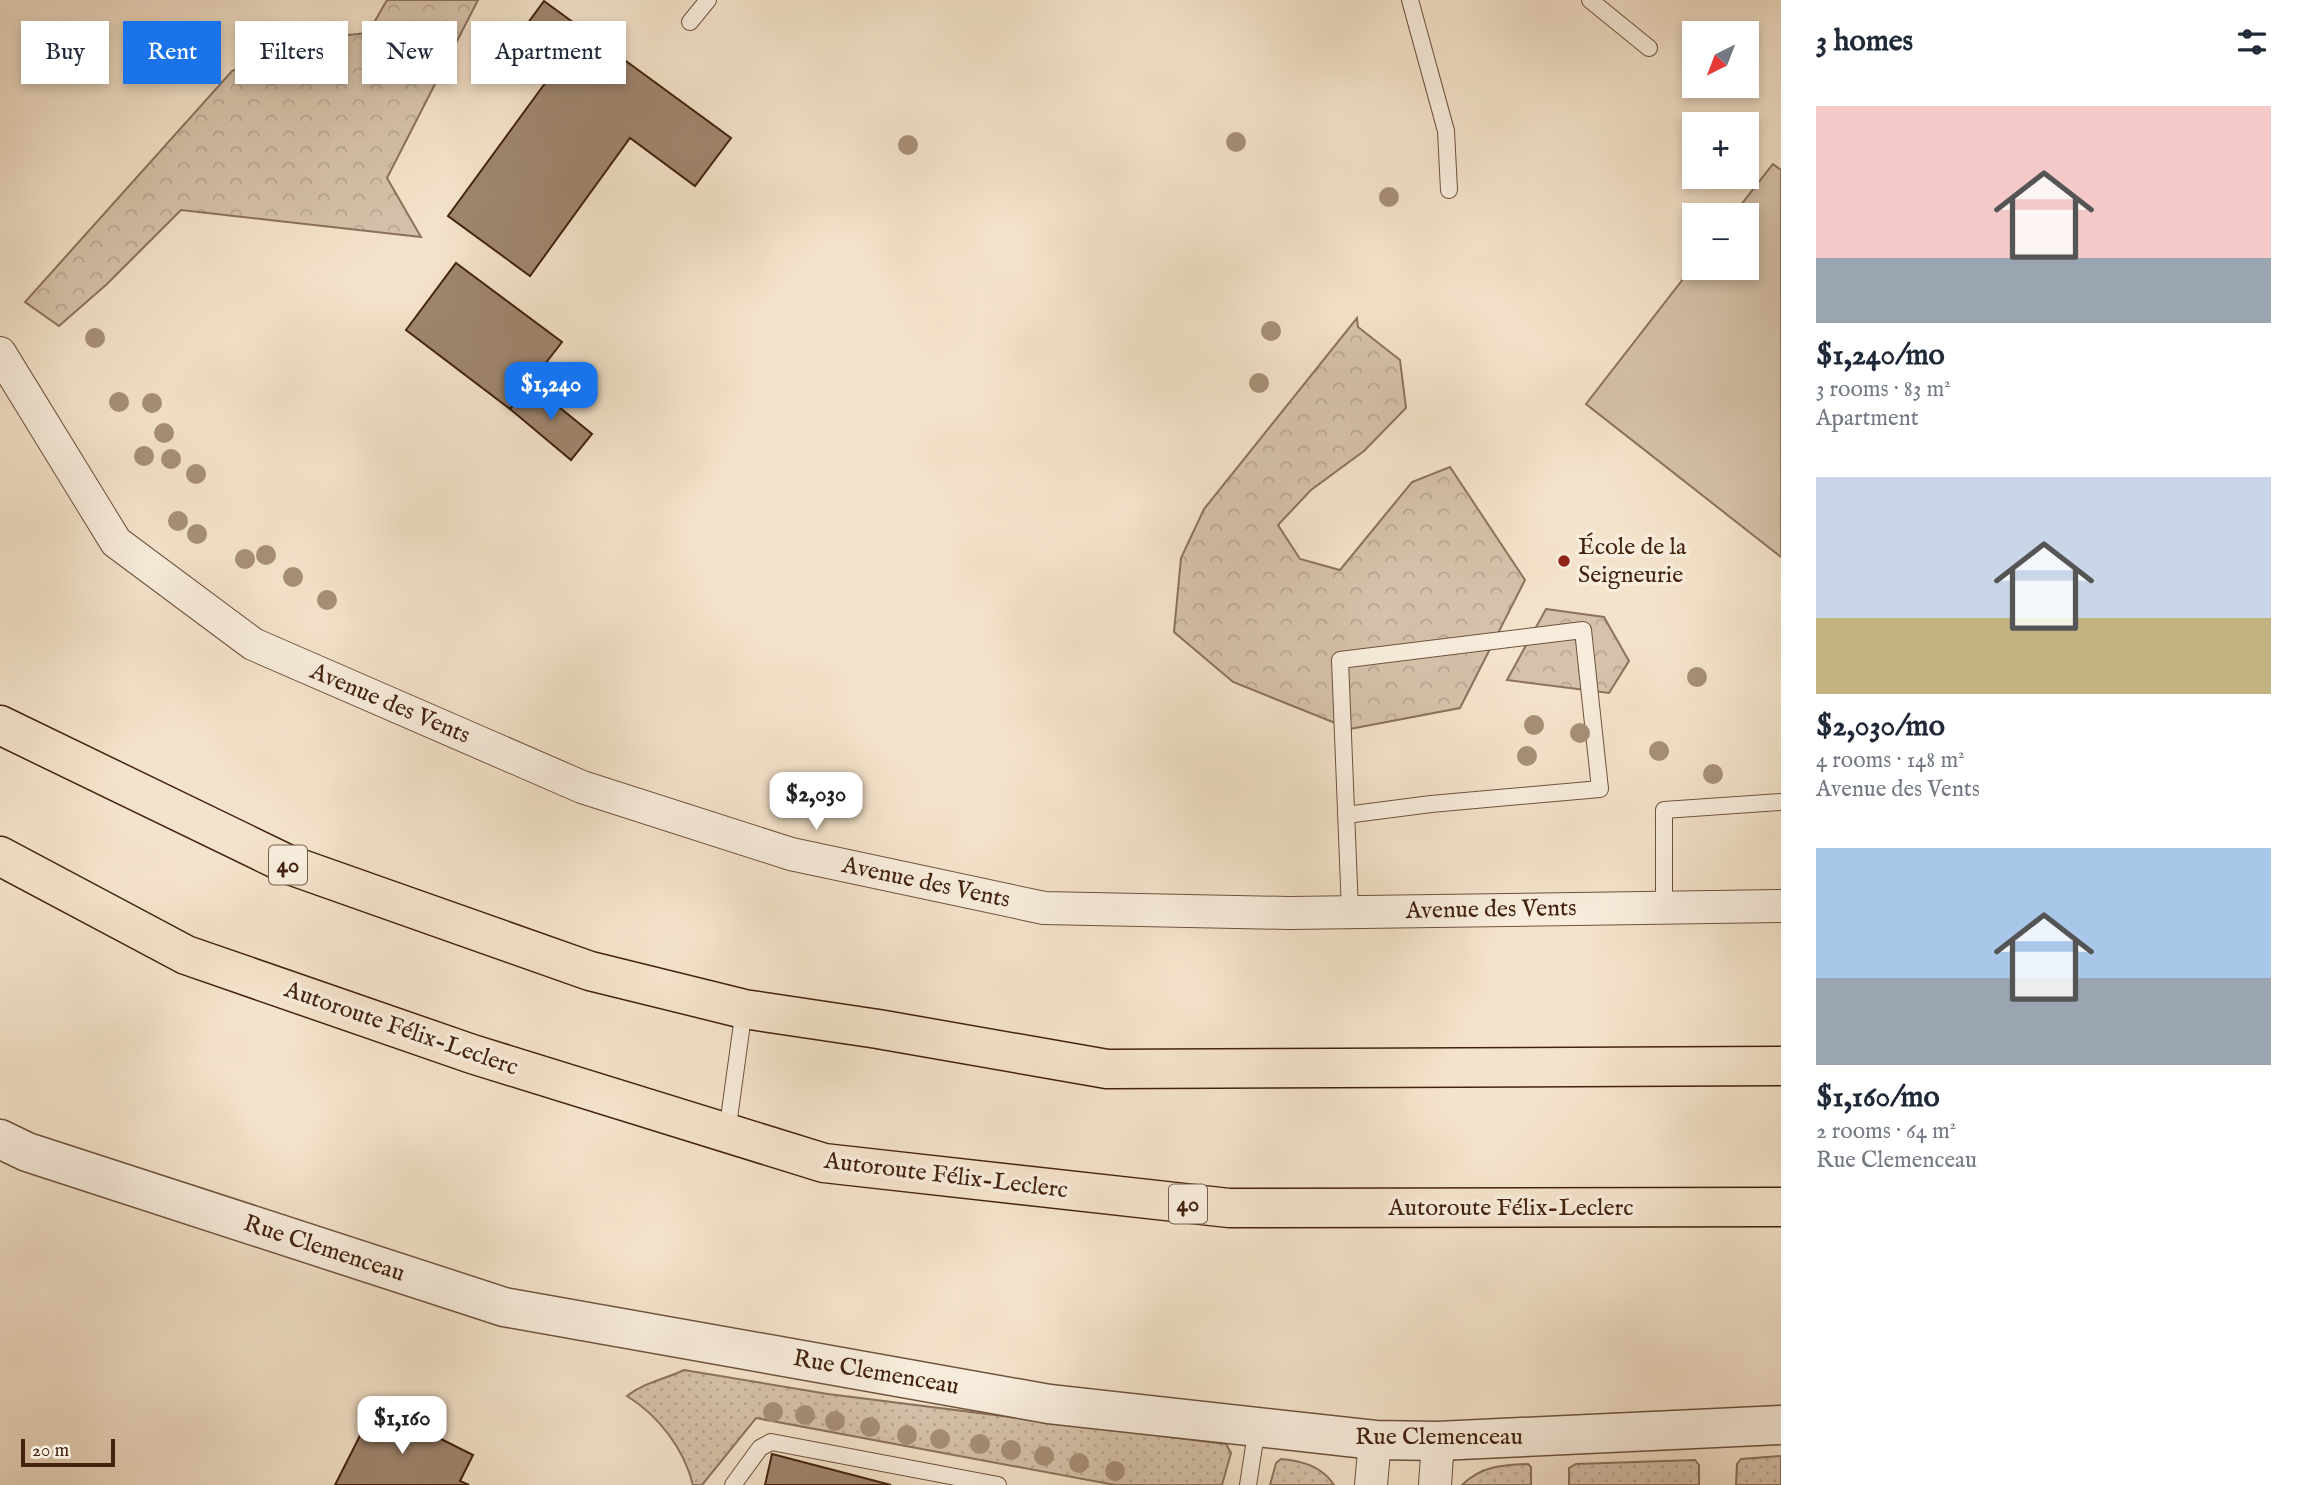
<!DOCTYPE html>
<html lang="en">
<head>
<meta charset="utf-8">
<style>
	:root { --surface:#fff; --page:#f6f6f7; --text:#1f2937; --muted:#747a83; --accent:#1a73e8 }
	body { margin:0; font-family:"IM FELL English",serif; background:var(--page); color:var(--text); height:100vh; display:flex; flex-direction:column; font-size:26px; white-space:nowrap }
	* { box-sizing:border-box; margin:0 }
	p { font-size:23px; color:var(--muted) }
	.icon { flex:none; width:38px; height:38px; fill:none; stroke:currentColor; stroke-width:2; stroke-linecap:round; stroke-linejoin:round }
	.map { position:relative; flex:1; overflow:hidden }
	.drawer { display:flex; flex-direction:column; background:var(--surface); width:525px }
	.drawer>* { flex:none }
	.banner { position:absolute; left:21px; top:21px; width:665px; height:63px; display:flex; gap:14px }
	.needle { width:46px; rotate:222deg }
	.controls { position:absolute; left:1682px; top:21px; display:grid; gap:14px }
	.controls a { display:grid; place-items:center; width:77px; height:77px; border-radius:0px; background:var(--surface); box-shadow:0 4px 10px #0003; font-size:35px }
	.scale { position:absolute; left:21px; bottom:18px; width:94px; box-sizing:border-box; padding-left:7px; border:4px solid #43220e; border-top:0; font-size:19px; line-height:24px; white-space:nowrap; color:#43220e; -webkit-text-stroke:5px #f8eddd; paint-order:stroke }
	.price { position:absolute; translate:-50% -60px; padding:0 16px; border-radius:14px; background:#fff; color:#222; font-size:23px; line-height:46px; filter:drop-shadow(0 2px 4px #0008) }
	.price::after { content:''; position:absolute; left:50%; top:42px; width:21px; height:16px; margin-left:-10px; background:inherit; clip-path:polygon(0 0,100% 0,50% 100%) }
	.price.current { background:var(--accent); color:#fff }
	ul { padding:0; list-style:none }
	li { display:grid; align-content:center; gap:14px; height:371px; padding:0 35px }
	li span { display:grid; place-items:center; height:217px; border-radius:0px; color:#555 }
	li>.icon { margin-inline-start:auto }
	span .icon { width:126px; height:126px; fill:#fffc; stroke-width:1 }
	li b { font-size:30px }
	h2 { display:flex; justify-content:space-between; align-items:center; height:84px; padding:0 35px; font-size:30px }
	.tag { padding:0 24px; border-radius:0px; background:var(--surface); box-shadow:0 4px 10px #0003; font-size:24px; line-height:63px }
	.tag.current { background:var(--accent); color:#fff }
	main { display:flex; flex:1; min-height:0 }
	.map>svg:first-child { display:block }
	.grass { fill:url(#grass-dots); stroke:#8c725c; stroke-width:2 }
	.forest { fill:url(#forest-crowns); stroke:#8c725c; stroke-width:2 }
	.park { fill:#d6c2ab; stroke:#8c725c; stroke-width:2 }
	.building { fill:#9f8670; stroke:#43220e; stroke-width:2 }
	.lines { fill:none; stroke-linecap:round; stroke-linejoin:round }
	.service-casing { stroke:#6f523d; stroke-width:18 }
	.minor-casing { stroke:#6f523d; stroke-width:34 }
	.tertiary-casing { stroke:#6f523d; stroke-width:41 }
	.motorway-casing { stroke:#43220e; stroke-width:41 }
	.service { stroke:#f8eddd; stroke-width:16 }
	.minor { stroke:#f8eddd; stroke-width:32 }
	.tertiary { stroke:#f8eddd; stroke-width:38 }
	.motorway { stroke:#f4e3cb; stroke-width:38 }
	.tree { fill:#a78f78 }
	.poi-dot { fill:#8f2418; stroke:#f8eddd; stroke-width:2.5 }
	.labels { text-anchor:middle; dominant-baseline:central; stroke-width:7; stroke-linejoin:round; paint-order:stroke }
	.shield { fill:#f8eddd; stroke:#795f4c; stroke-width:2 }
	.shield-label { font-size:23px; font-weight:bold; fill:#43220e }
	.poi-label { font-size:24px; fill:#43220e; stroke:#f8eddd; text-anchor:start }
	.street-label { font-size:24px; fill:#43220e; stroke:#f8eddd }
</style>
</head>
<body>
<main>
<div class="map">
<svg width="1781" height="1485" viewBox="0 0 1781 1485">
	<defs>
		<pattern id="grass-dots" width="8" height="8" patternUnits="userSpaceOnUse" patternTransform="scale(1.75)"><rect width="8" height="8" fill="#d6c2ab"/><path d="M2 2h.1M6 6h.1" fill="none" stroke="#b9a692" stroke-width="1.8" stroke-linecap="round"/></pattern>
		<pattern id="forest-crowns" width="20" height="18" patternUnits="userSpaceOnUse" patternTransform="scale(1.75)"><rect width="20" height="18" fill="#d6c2ab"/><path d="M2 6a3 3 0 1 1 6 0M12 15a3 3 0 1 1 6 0" fill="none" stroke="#b9a692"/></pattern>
	</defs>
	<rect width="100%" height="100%" fill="#f4e3cb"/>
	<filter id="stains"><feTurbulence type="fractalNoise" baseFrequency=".00286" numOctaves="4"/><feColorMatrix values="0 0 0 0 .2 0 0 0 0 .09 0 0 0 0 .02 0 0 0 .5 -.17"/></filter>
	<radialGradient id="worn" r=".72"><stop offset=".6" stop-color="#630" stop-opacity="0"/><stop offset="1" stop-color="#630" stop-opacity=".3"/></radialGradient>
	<g class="grass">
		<path d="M 684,1370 L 828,1394 L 1226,1444 L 1231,1453 L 1222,1485 L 1115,1485 L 756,1418 L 702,1485 L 693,1485 C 684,1449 659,1416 627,1396 C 645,1382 663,1380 684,1370 Z"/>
		<path d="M 1781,1456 L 1781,1485 L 1736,1485 L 1737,1464 L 1741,1459 Z"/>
		<path d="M 1281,1459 C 1302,1461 1322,1466 1334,1485 L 1270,1485 L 1276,1463 Z"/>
		<path d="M 1695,1460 L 1699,1465 L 1699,1485 L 1569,1485 L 1569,1468 L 1576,1464 Z"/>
		<path d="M 1528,1464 L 1531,1467 L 1531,1485 L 1462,1485 C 1481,1466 1502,1465 1528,1464 Z"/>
	</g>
	<g class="forest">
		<path d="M 387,0 L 478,0 L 387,178 L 421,237 L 181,210 L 107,284 L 59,326 L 25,302 L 232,71 L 298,40 L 368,33 Z"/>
		<path d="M 1357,318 L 1358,327 L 1400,360 L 1406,408 L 1364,451 L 1311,490 L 1278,525 L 1300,559 L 1340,570 L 1412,482 L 1450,467 L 1525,580 L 1460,708 L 1350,729 L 1233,682 L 1174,632 L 1181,558 L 1204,509 Z"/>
		<path d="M 1546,609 L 1604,617 L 1629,661 L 1609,693 L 1507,680 Z"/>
	</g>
	<path class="park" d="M 1773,164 L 1781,170 L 1781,557 L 1586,404 L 1694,265 L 1694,268 L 1746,268 L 1746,215 L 1733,215 Z"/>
	<g class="building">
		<path d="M 544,1 L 731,138 L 695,186 L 630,138 L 530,276 L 448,216 L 551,75 L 511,46 Z"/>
		<path d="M 456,263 L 562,342 L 510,409 L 406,330 Z"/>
		<path d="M 531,384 L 592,434 L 571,460 L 510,409 Z"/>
		<path d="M 375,1406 L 473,1455 L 460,1481 L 469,1485 L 335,1485 Z"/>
		<path d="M 772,1454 L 891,1485 L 765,1485 Z"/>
	</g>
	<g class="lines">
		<defs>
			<g id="service">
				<path d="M 1410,0 L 1446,131 L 1449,190"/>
				<path d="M 1590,0 L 1649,48"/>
				<path d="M 690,22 L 708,0"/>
				<path d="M 1346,815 L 1431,804 L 1600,789 L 1583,630 L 1340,660 L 1350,911"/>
				<path d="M 1664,908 L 1664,810 L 1781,802"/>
				<path d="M 727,1133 L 744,1009"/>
				<path d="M 733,1485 L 760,1448 L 771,1442 L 998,1485"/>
				<path d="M 1248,1485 L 1257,1427"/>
			</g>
			<g id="minor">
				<path d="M 0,353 L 116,542 L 253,644 L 582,787 L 791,854 L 1044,908 L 1289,913 L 1781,906"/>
				<path d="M 1371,1485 L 1375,1440"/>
				<path d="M 1435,1485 L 1438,1441"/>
			</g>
			<path id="tertiary" d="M 0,1139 L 27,1152 L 504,1307 L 1049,1404 L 1375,1440 L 1438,1441 L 1781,1425"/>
			<g id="motorway">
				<path d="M 0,725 L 287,864 L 590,971 L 744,1009 L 878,1029 L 1107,1069 L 1781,1066"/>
				<path d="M 0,856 L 186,955 L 472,1054 L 824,1163 L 1229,1208 L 1781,1207"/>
			</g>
		</defs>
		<use href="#service" class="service-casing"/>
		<use href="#minor" class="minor-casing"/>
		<use href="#tertiary" class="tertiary-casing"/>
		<use href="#motorway" class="motorway-casing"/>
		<use href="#service" class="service"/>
		<use href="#minor" class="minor"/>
		<use href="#tertiary" class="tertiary"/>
		<use href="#motorway" class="motorway"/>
	</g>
	<g class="tree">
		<circle cx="1236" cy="142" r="10"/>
		<circle cx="908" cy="145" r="10"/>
		<circle cx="1389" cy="197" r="10"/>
		<circle cx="1271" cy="331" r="10"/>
		<circle cx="95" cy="338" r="10"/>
		<circle cx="1259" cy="383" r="10"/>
		<circle cx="119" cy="402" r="10"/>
		<circle cx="152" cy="403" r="10"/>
		<circle cx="164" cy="433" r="10"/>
		<circle cx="144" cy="456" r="10"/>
		<circle cx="171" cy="459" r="10"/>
		<circle cx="196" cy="474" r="10"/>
		<circle cx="178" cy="521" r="10"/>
		<circle cx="197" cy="534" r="10"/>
		<circle cx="266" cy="555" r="10"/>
		<circle cx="245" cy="559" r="10"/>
		<circle cx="293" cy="577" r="10"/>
		<circle cx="327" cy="600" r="10"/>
		<circle cx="1697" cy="677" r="10"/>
		<circle cx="1534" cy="725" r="10"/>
		<circle cx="1580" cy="733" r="10"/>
		<circle cx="1659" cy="751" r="10"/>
		<circle cx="1527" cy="756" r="10"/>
		<circle cx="1713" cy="774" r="10"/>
		<circle cx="773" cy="1412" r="10"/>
		<circle cx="805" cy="1415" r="10"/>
		<circle cx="835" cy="1421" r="10"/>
		<circle cx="870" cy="1427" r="10"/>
		<circle cx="907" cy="1435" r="10"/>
		<circle cx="940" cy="1439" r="10"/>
		<circle cx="980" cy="1444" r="10"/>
		<circle cx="1011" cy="1450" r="10"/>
		<circle cx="1044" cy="1456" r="10"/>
		<circle cx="1079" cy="1463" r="10"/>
		<circle cx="1115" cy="1471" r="10"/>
	</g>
	<circle class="poi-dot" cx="1564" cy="561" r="7"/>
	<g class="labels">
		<g class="shield">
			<rect x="269" y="845.5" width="38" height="39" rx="5"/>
			<rect x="1169" y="1184.5" width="38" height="39" rx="5"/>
		</g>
		<g class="shield-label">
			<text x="288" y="865">40</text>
			<text x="1188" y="1204">40</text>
		</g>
		<g class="poi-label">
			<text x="1578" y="547">École de la<tspan x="1578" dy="28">Seigneurie</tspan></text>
		</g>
		<g class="street-label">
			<text transform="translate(390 704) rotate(23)">Avenue des Vents</text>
			<text transform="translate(926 883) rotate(12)">Avenue des Vents</text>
			<text transform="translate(1491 910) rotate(-1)">Avenue des Vents</text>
			<text transform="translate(401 1029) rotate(19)">Autoroute Félix-Leclerc</text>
			<text transform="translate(946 1176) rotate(7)">Autoroute Félix-Leclerc</text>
			<text x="1511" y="1208">Autoroute Félix-Leclerc</text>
			<text transform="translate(324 1249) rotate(18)">Rue Clemenceau</text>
			<text transform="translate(876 1373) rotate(10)">Rue Clemenceau</text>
			<text x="1439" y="1437">Rue Clemenceau</text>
		</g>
	</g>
	<rect width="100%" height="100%" filter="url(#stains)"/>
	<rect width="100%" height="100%" fill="url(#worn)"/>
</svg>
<div class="controls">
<a><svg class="needle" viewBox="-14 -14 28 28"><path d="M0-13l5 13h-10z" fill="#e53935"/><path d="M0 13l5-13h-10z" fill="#747a83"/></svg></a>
<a>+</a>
<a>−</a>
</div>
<div class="scale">20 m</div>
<b class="price current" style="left:551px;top:422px">$1,240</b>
<b class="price" style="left:816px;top:832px">$2,030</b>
<b class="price" style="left:402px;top:1456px">$1,160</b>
<div class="banner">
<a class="tag">Buy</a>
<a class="tag current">Rent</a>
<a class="tag">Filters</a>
<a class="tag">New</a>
<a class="tag">Apartment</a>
</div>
</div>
<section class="drawer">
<h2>3 homes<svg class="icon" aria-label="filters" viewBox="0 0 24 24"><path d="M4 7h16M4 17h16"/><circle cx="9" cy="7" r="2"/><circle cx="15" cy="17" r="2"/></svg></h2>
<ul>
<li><span style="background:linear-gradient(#f6c9c9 70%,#9aa5b1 0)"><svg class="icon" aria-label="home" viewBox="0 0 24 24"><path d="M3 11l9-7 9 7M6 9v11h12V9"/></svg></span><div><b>$1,240/mo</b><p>3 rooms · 83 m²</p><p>Apartment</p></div></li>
<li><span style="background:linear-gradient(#c9d6e8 65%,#c2b280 0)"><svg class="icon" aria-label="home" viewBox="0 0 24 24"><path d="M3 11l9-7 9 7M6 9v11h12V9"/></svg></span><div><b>$2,030/mo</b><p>4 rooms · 148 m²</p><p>Avenue des Vents</p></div></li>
<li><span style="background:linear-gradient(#a9c7e8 60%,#9aa5b1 0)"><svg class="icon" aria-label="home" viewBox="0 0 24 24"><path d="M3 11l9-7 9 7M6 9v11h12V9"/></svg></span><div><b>$1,160/mo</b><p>2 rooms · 64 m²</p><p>Rue Clemenceau</p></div></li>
</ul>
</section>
</main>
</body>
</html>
